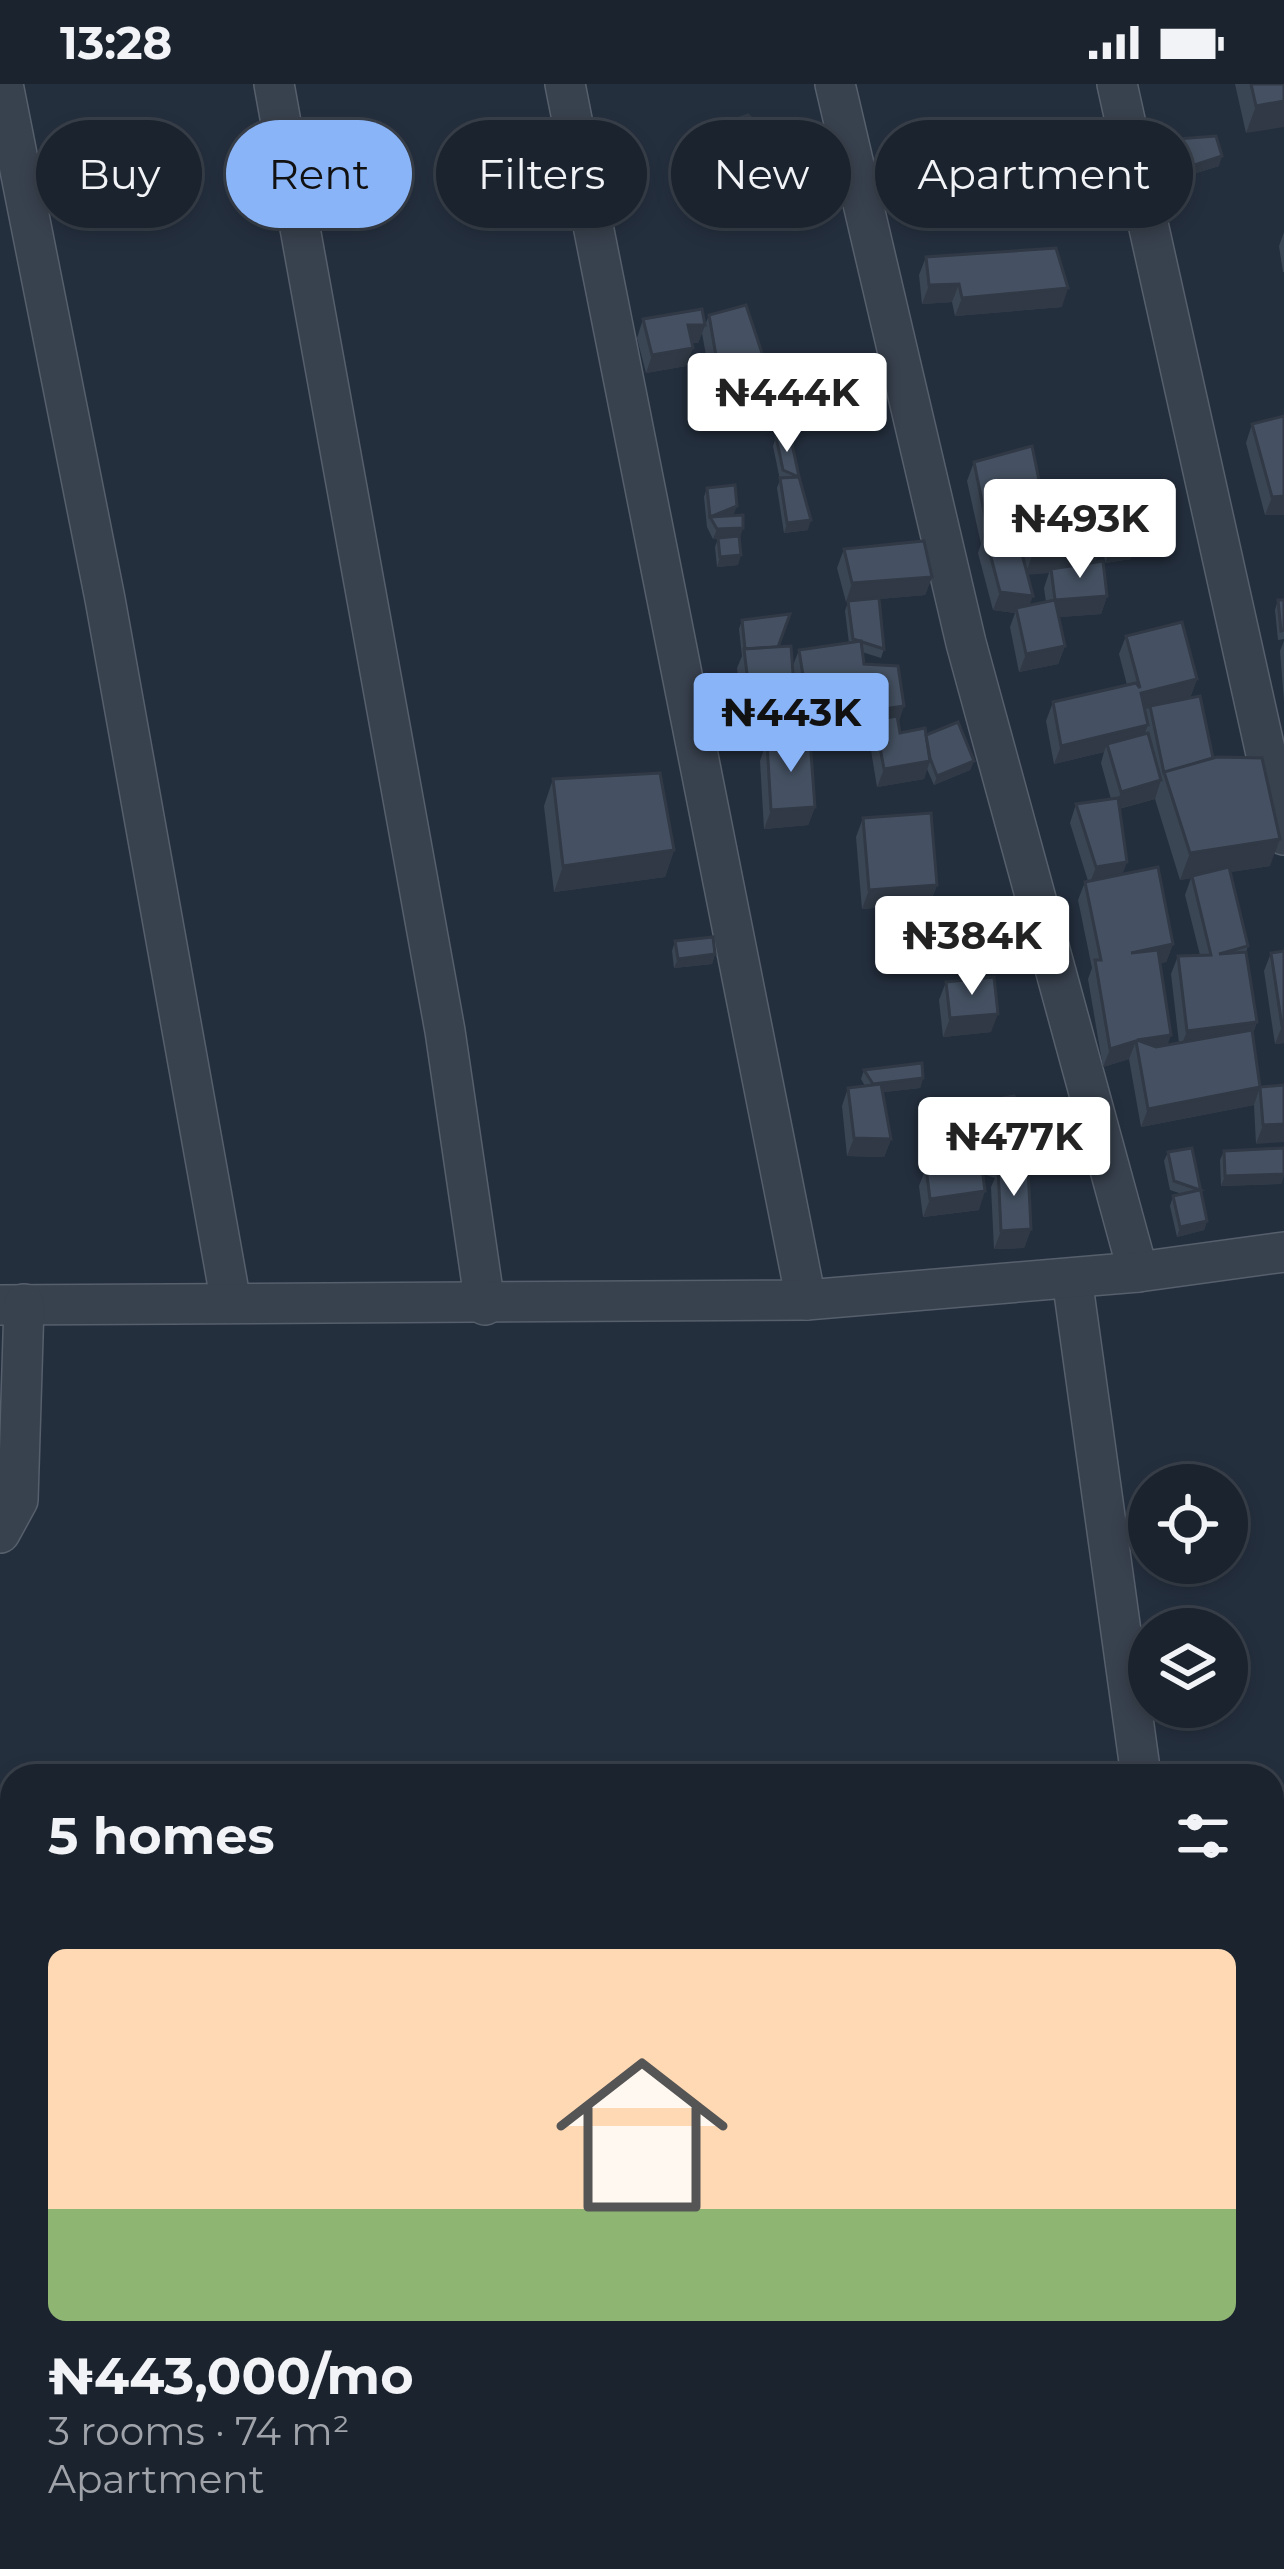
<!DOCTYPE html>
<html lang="en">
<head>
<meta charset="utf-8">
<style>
	:root { --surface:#1b232e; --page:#242b36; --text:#f1f3f6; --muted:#a0a4aa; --line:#39404a; --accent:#8ab4f8 }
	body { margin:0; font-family:Montserrat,sans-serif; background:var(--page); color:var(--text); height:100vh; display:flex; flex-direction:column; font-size:45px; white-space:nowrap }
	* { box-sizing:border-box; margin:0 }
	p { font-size:39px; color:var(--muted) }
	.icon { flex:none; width:66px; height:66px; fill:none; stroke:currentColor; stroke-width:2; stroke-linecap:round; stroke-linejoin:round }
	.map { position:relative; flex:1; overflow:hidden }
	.drawer { position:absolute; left:0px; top:1680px; width:1284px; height:807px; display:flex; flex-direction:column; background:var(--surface); border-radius:36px 36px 0 0; box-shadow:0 6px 18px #0003,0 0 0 3px var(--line) }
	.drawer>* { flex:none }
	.top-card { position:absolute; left:36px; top:36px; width:1212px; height:108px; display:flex; gap:24px }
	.buttons { position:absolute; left:1128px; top:1380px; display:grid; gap:24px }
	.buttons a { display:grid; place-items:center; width:120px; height:120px; border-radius:50%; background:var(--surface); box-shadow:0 6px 18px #0003,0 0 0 3px var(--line); font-size:60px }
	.price { position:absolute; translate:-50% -102px; padding:0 27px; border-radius:12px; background:#fff; color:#222; font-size:39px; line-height:78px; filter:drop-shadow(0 3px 6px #0008) }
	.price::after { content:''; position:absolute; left:50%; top:72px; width:36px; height:27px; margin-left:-18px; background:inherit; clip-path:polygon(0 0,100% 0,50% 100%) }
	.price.selected { background:var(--accent); color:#111 }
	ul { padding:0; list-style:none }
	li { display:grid; align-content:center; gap:24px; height:636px; padding:0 48px }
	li+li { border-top:3px solid var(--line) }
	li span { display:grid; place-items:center; height:372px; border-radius:18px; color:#555 }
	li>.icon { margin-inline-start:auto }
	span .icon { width:216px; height:216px; fill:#fffc; stroke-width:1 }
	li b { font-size:51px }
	h2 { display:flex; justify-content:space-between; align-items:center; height:144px; padding:0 48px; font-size:51px }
	.chip { padding:0 42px; border-radius:54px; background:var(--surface); box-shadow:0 6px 18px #0003,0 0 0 3px var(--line); font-size:42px; line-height:108px }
	.chip.selected { background:var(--accent); color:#111 }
	.status { display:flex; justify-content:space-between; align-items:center; height:84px; padding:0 60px; background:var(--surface); direction:ltr }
	.status svg { height:33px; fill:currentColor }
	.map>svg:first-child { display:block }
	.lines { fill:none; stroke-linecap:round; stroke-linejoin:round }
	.street-casing { stroke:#565f6c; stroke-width:42 }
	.street { stroke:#38414e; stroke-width:39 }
	.wall { fill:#3b4654; fill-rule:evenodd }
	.shaded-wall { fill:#303945 }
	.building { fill:#455162; stroke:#303945; stroke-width:3 }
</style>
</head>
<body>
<div class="status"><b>13:28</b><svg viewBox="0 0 49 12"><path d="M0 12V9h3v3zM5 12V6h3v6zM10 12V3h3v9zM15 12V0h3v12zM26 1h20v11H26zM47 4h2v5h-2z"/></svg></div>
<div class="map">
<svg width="1284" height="2485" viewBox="0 0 1284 2485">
	<rect width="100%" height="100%" fill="#242f3e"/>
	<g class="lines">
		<defs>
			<g id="street">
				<path d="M 3,0 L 105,515 L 231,1219"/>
				<path d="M 274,0 L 445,947 L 485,1221"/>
				<path d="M 565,0 L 806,1216"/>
				<path d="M 835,0 L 966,559 L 1138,1188"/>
				<path d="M 1117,0 L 1284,751"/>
				<path d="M 1072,1194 L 1141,1692"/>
				<path d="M 0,1221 L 806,1216 L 1138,1188 L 1284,1168"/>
				<path d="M 0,1449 L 18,1416 L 24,1220"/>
				<path d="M 1272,2124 L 1284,2122"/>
				<path d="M 0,2438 L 12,2453"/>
				<path d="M 29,2475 L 37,2485"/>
				<path d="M 1232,2475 L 1233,2485"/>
			</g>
		</defs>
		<use href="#street" class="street-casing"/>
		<use href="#street" class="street"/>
	</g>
	<g class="wall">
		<path d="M 1235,0 L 1284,0 L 1246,49 Z"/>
		<path d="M 705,47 L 772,56 L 769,66 L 708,82 L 702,57 Z"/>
		<path d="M 1163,56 L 1219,82 L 1167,98 L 1159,65 Z"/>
		<path d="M 1284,148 L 1284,188 L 1283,188 L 1279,162 Z"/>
		<path d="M 926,173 L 1062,223 L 955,232 L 952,218 L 922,220 L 919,191 Z"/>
		<path d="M 709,231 L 768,287 L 761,305 L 750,309 L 743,330 L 708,336 L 700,319 L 707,300 L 711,299 L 702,249 Z"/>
		<path d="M 643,235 L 705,241 L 698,259 L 692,259 L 686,282 L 646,289 L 637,254 Z"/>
		<path d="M 1252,340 L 1284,431 L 1265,431 L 1246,359 Z"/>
		<path d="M 790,350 L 808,446 L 784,449 L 777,404 L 780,396 L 773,362 L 776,353 Z"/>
		<path d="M 974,378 L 1047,435 L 1044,441 L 1095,478 L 1107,512 L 1101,530 L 1059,533 L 1065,562 L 1058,580 L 1019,588 L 1010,543 L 1015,529 L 993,526 L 978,469 L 981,460 L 967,397 ZM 1049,489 L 1044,504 L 1046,518 L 1030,521 L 1027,490 Z"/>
		<path d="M 707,404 L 733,432 L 740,454 L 738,481 L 717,483 L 715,463 L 718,455 L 713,455 L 707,443 L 704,413 Z"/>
		<path d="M 1105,446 L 1131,475 L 1105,479 L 1102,455 Z"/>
		<path d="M 844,465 L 932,493 L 925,511 L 879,515 L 884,565 L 881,574 L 862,568 L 864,580 L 898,639 L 900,649 L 926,651 L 974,677 L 970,686 L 934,701 L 927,685 L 924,695 L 877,703 L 869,654 L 872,644 L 803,654 L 793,587 L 792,657 L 815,723 L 808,741 L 764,745 L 760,677 L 764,665 L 747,667 L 737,584 L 742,572 L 739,545 L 742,536 L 778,563 L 792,584 L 799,566 L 849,559 L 845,527 L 848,518 L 846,518 L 837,484 Z"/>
		<path d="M 1278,516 L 1284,516 L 1284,555 L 1278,556 L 1275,526 Z"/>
		<path d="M 1126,552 L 1197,595 L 1190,614 L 1213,674 L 1270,782 L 1230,788 L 1248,862 L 1246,868 L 1257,938 L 1253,949 L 1260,1003 L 1284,1001 L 1256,1060 L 1254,1021 L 1141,1043 L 1129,975 L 1103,983 L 1088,895 L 1092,884 L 1078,816 L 1085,798 L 1088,797 L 1070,739 L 1076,720 L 1111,715 L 1101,679 L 1104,668 L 1054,680 L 1046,637 L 1053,618 L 1127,601 L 1119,570 ZM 1155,715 L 1180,796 L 1191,794 L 1185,811 L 1200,871 L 1178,872 L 1171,890 L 1179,959 L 1168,961 L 1160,879 L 1166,878 L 1173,860 L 1122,790 L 1119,725 Z"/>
		<path d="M 1284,557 L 1284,617 L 1280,567 Z"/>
		<path d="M 553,695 L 674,766 L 665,793 L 554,808 L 544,722 Z"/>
		<path d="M 863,734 L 937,801 L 930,819 L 862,825 L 856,753 Z"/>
		<path d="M 675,857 L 715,870 L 712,880 L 674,884 L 672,867 Z"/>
		<path d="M 1271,869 L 1284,959 L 1275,960 L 1264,887 Z"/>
		<path d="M 946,898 L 991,948 L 943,953 L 939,916 Z"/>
		<path d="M 864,986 L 923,994 L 920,1004 L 883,1008 L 891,1055 L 884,1073 L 847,1072 L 842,1022 L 848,1004 L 865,1002 L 861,995 Z"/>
		<path d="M 1014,1012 L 1031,1145 L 1024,1164 L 994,1165 L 991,1103 L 995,1094 L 983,1090 L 979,1126 L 923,1133 L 919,1102 L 926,1084 L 974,1077 L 965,1038 L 971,1020 Z"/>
		<path d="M 1192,1064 L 1207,1137 L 1204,1146 L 1177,1153 L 1170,1122 L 1173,1112 L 1182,1110 L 1170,1106 L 1164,1077 L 1168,1068 Z"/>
		<path d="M 1224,1067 L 1284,1091 L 1281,1100 L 1221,1102 L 1220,1076 Z"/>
		<path d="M 245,2475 L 348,2475 L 345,2485 L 245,2485 Z"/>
		<path d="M 486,2475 L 614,2475 L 612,2482 L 605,2482 L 605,2485 L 486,2485 Z"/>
	</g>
	<g class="shaded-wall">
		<path d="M 1284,17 L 1284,43 L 1246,49 L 1256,22 Z"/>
		<path d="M 772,56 L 769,66 L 708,82 L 712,73 Z"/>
		<path d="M 1222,72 L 1219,82 L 1167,98 L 1170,89 Z"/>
		<path d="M 959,200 L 952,218 L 922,220 L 929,201 Z"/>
		<path d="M 1068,204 L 1062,223 L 955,232 L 962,214 Z"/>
		<path d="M 688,241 L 705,241 L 698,259 L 681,260 Z"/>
		<path d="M 693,264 L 686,282 L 646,289 L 652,271 Z"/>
		<path d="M 768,287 L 761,305 L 742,312 L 749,293 Z"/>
		<path d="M 750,312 L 743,330 L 708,336 L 714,317 Z"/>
		<path d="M 1284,412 L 1284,431 L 1265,431 L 1272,413 Z"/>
		<path d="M 737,422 L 733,432 L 710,433 Z"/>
		<path d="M 1047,435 L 1040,454 L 1021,444 L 1017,456 L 985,450 L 980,461 L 987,442 Z"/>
		<path d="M 811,436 L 808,446 L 784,449 L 787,439 Z"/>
		<path d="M 743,444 L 740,454 L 713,455 L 717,445 Z"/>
		<path d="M 1134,465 L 1131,475 L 1105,479 L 1109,469 Z"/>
		<path d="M 1099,468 L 1092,487 L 1051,485 L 1049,489 L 1025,491 L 1032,472 Z"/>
		<path d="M 741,471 L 738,481 L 717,483 L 720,473 Z"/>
		<path d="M 932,493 L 925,511 L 846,518 L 852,499 Z"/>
		<path d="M 1000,508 L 1033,512 L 1026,531 L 1016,524 L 1015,529 L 993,526 Z"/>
		<path d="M 1107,512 L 1101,530 L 1048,534 L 1055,516 Z"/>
		<path d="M 1065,562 L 1058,580 L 1019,588 L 1026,570 Z"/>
		<path d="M 1197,595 L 1190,614 L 1134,628 L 1141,609 Z"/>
		<path d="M 904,622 L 898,641 L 875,636 L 872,644 L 803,654 L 810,636 Z"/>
		<path d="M 1148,641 L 1141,659 L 1107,660 L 1104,668 L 1054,680 L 1061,662 Z"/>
		<path d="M 797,644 L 790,663 L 767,659 L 764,665 L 747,667 L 754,649 Z"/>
		<path d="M 930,677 L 924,695 L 877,703 L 884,685 Z"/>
		<path d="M 974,677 L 970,686 L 934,701 L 937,692 Z"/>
		<path d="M 1161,696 L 1155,715 L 1114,726 L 1121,708 Z"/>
		<path d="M 815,723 L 808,741 L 764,745 L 771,726 Z"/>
		<path d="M 1280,755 L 1270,782 L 1180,796 L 1190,769 Z"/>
		<path d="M 674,766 L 665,793 L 554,808 L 563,782 Z"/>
		<path d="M 1127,778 L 1120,797 L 1089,801 L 1096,783 Z"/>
		<path d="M 937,801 L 930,819 L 862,825 L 869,806 Z"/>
		<path d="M 1173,860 L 1166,878 L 1125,887 L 1131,869 Z"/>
		<path d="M 715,870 L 712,880 L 674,884 L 678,875 Z"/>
		<path d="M 998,930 L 991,948 L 943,953 L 950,934 Z"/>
		<path d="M 1257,938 L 1250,956 L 1180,965 L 1187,947 Z"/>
		<path d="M 1282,942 L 1284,942 L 1284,959 L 1275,960 Z"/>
		<path d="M 1171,951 L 1165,969 L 1137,956 Z"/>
		<path d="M 1136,957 L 1129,975 L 1103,983 L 1110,965 Z"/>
		<path d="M 923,994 L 920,1004 L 869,1010 L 873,1000 Z"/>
		<path d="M 1260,1003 L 1254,1021 L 1141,1043 L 1148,1025 Z"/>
		<path d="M 1284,1040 L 1284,1058 L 1256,1060 L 1263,1041 Z"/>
		<path d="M 854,1054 L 891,1055 L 884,1073 L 847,1072 Z"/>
		<path d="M 1284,1091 L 1281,1100 L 1221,1102 L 1225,1092 Z"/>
		<path d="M 985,1107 L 979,1126 L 923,1133 L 930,1115 Z"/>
		<path d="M 1207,1137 L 1204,1146 L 1177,1153 L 1180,1143 Z"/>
		<path d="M 1031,1145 L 1024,1164 L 994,1165 L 1001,1147 Z"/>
		<path d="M 287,2475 L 308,2475 L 304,2485 L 284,2485 Z"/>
		<path d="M 332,2475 L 348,2475 L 345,2485 L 328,2485 Z"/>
		<path d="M 491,2475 L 499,2475 L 495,2485 L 487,2485 Z"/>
		<path d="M 597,2475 L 614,2475 L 612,2482 L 595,2482 Z"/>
	</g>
	<g class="building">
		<path d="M 1251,0 L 1284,0 L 1284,17 L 1256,22 Z"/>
		<path d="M 748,31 L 772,56 L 712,73 L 705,47 Z"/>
		<path d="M 1216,52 L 1222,72 L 1170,89 L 1163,56 Z"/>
		<path d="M 1056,164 L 1068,204 L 962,214 L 959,200 L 929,201 L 926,173 Z"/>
		<path d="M 746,221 L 768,287 L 749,293 L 750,312 L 714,317 L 707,300 L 720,295 L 709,231 Z"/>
		<path d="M 702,225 L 705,241 L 688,241 L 693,264 L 652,271 L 643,235 Z"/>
		<path d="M 1284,332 L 1284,412 L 1272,413 L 1252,340 Z"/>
		<path d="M 790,350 L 799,393 L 783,386 L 776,353 Z"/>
		<path d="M 1032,362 L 1047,435 L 987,442 L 974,378 Z"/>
		<path d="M 799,393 L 811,436 L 787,439 L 780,394 Z"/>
		<path d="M 735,401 L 737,422 L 710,433 L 707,404 Z"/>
		<path d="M 743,431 L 743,444 L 717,445 L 710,433 Z"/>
		<path d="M 1088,436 L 1099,468 L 1032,472 L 1021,444 Z"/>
		<path d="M 1130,442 L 1134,465 L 1109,469 L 1105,446 Z"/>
		<path d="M 1015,443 L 1033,512 L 1000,508 L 985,450 Z"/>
		<path d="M 739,452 L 741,471 L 720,473 L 718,454 Z"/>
		<path d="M 924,457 L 932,493 L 852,499 L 844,465 Z"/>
		<path d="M 1103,477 L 1107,512 L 1055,516 L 1051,485 Z"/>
		<path d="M 879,514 L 884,565 L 853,555 L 848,517 Z"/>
		<path d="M 1055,516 L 1065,562 L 1026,570 L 1016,524 Z"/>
		<path d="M 1278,516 L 1284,516 L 1284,546 L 1281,547 Z"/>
		<path d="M 790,530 L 778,563 L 745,565 L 742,536 Z"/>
		<path d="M 1182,538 L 1197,595 L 1141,609 L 1148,641 L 1061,662 L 1053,618 L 1136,599 L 1140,604 L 1126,552 Z"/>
		<path d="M 861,557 L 864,580 L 898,582 L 904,622 L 810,636 L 799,566 Z"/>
		<path d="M 791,562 L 797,644 L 754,649 L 744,565 Z"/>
		<path d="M 1200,612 L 1213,674 L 1164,689 L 1150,622 Z"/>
		<path d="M 897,632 L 900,649 L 925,644 L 930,677 L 884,685 L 875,636 Z"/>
		<path d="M 958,638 L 974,677 L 937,692 L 930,674 L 926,651 Z"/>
		<path d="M 1148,649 L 1161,696 L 1121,708 L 1107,660 Z"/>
		<path d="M 810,656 L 815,723 L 771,726 L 767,659 Z"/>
		<path d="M 1217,673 L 1262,674 L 1280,755 L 1190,769 L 1164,688 Z"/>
		<path d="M 660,689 L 674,766 L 563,782 L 553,695 Z"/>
		<path d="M 1118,714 L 1127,778 L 1096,783 L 1076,720 Z"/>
		<path d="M 931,729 L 937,801 L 869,806 L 863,734 Z"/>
		<path d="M 1158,783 L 1173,860 L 1131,869 L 1158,866 L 1171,951 L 1137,956 L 1156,963 L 1252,946 L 1260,1003 L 1148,1025 L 1136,957 L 1110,965 L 1095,876 L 1101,876 L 1085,798 Z"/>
		<path d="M 1229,783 L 1248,862 L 1219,870 L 1246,868 L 1257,938 L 1187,947 L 1178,872 L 1211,871 L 1192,792 Z"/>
		<path d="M 713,853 L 715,870 L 678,875 L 675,857 Z"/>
		<path d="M 1284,867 L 1284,942 L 1282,942 L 1271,869 Z"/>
		<path d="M 994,893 L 998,930 L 950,934 L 946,898 Z"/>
		<path d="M 922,979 L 923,994 L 873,1000 L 864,986 Z"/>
		<path d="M 881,1000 L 891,1055 L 854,1054 L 848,1004 Z"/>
		<path d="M 1284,1001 L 1284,1040 L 1263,1041 L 1260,1003 Z"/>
		<path d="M 1014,1012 L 1028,1083 L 983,1070 L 971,1020 Z"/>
		<path d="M 1192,1064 L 1207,1137 L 1180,1143 L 1173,1112 L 1200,1106 L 1174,1097 L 1168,1068 Z"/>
		<path d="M 1284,1064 L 1284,1090 L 1225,1092 L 1224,1067 Z"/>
		<path d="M 981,1075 L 985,1107 L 930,1115 L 926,1084 Z"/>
		<path d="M 1028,1083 L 1031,1145 L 1001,1147 L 998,1084 Z"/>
		<rect x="255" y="2475" width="36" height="10"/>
		<rect x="312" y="2475" width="26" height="10"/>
		<rect x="504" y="2475" width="101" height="10"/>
	</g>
</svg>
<div class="buttons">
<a><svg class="icon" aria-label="locate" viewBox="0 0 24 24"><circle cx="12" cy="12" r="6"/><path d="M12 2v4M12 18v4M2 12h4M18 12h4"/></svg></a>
<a><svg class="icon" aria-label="layers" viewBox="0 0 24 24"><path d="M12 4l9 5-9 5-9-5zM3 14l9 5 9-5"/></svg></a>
</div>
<b class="price" style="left:787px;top:371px">₦444K</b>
<b class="price" style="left:1080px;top:497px">₦493K</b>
<b class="price selected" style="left:791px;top:691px">₦443K</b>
<b class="price" style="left:972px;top:914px">₦384K</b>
<b class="price" style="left:1014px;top:1115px">₦477K</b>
<div class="top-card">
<a class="chip">Buy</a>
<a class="chip selected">Rent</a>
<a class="chip">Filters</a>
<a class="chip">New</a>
<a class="chip">Apartment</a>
</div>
<section class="drawer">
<h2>5 homes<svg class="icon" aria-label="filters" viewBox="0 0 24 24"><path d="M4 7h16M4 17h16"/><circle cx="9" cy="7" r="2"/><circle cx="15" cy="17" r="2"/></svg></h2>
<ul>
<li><span style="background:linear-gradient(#ffd9b3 70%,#8fb573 0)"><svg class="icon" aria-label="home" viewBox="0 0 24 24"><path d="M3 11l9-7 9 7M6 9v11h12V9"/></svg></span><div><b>₦443,000/mo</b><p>3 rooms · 74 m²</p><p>Apartment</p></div></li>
</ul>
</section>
</div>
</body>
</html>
